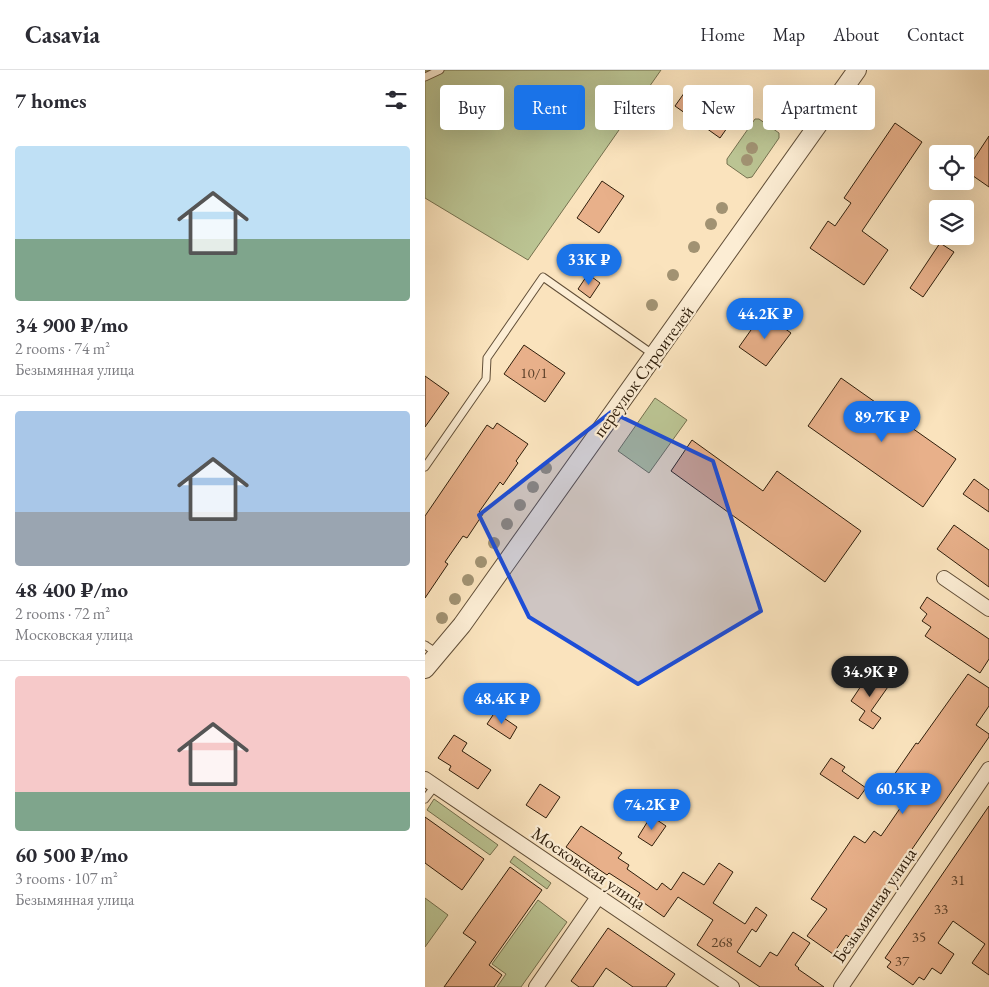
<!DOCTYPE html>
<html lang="en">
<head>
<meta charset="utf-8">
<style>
	:root { --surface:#fff; --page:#f7f7f7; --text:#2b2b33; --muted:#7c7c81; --line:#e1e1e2; --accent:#1a73e8 }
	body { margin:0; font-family:"EB Garamond",serif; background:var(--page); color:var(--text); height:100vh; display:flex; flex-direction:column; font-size:19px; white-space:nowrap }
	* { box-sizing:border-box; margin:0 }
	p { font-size:16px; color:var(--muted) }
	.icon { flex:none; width:28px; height:28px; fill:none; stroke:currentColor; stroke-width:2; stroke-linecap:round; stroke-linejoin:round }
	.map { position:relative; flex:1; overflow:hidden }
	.side { display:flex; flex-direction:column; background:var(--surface); width:425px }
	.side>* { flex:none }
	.hud { position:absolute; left:15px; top:15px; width:474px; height:45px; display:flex; gap:10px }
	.controls { position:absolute; left:504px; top:75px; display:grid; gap:10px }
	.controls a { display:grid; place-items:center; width:45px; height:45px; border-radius:5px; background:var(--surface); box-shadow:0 5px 20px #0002; font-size:25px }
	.price { position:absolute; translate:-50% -42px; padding:0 11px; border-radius:18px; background:var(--accent); color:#fff; font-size:16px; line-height:32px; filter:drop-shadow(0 1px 2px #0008) }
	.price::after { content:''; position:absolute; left:50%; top:30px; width:15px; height:11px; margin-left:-8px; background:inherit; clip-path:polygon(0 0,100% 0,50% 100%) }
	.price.on { background:#222; color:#fff }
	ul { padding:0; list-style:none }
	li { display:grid; align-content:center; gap:10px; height:265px; padding:0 15px }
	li+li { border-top:1px solid var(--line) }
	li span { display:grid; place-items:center; height:155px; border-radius:5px; color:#555 }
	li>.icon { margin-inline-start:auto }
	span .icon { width:90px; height:90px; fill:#fffc; stroke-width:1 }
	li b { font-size:21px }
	h2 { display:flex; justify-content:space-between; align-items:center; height:60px; padding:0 15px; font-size:21px }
	.pill { padding:0 18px; border-radius:5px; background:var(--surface); box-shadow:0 5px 20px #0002; font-size:18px; line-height:45px }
	.pill.on { background:var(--accent); color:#fff }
	header { display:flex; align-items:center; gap:30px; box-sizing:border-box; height:70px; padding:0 25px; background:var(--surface); border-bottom:1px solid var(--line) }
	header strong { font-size:24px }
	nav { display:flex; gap:28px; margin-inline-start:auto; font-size:18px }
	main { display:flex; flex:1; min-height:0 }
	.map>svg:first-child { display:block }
	.green { fill:#bbc493; stroke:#75714f }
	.building { fill:#e8b08a; stroke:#2f1e0b }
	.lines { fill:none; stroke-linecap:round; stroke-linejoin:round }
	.service-casing { stroke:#624f38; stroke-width:9 }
	.minor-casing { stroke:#624f38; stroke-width:16 }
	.tertiary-casing { stroke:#624f38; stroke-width:20 }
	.service { stroke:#fcedd4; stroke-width:7 }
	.minor { stroke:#fcedd4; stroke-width:14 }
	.tertiary { stroke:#fcedd4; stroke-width:18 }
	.tree { fill:#a19272 }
	.marked { fill:#1d4ed8; fill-opacity:0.2; stroke:#1d4ed8; stroke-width:4; stroke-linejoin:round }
	.labels { text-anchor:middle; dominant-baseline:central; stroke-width:4.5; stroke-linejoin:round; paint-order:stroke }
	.number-label { font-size:15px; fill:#5d422b }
	.street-label { font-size:18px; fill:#2f1e0b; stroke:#fcedd4 }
</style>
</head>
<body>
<header>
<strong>Casavia</strong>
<nav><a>Home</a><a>Map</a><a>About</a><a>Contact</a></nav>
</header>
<main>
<section class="side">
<h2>7 homes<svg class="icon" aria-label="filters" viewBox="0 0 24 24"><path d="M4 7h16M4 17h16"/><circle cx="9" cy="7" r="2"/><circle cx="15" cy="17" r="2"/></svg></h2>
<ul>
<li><span style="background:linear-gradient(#bfe0f5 60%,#7fa58c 0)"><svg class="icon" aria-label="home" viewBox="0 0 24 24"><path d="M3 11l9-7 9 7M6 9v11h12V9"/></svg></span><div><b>34 900 ₽/mo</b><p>2 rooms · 74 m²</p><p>Безымянная улица</p></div></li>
<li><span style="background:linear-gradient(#a9c7e8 65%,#9aa5b1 0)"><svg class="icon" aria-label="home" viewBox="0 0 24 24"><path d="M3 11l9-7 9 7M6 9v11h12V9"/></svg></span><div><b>48 400 ₽/mo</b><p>2 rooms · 72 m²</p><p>Московская улица</p></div></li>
<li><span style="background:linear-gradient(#f6c9c9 75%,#7fa58c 0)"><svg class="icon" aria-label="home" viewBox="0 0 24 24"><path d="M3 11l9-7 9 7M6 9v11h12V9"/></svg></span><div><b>60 500 ₽/mo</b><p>3 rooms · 107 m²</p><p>Безымянная улица</p></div></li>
</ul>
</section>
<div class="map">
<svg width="564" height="917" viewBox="0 0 564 917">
	<rect width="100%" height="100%" fill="#fae3bd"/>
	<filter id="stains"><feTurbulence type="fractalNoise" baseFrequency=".004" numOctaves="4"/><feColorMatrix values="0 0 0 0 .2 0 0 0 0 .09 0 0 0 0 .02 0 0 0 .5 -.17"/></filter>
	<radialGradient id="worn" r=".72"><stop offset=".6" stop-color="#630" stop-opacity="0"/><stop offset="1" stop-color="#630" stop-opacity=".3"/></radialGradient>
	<g class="green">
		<path d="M 0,0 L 236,0 L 103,190 L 0,128 Z"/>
		<path d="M 330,49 L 334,49 L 354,63 L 354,68 L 327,107 L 322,108 L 302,94 L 302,89 Z"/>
		<path d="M 230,328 L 262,350 L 224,403 L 193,381 Z"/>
		<path d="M 9,729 L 73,775 L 65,785 L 2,740 Z"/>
		<path d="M 89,786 L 126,813 L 122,819 L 85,792 Z"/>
		<path d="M 0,828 L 23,845 L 0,877 Z"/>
		<path d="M 113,830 L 142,852 L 96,917 L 72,917 L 81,904 L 67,894 Z"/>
	</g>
	<g class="building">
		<path d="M 262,19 L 307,51 L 295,68 L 250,36 Z"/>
		<path d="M 470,53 L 497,72 L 437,161 L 463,180 L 439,215 L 385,178 L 403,151 L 410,156 L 426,133 L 419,128 Z"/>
		<path d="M 564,66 L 564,117 L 541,101 Z"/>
		<path d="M 177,111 L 199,126 L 174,163 L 152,148 Z"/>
		<path d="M 515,173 L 529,182 L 498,227 L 485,218 Z"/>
		<path d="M 163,204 L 175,213 L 165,228 L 153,219 Z"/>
		<path d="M 338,243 L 366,263 L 341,296 L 314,277 Z"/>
		<path d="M 99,275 L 140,303 L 120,332 L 79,304 Z"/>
		<path d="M 0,306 L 24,323 L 0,357 Z"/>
		<path d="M 416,308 L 531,389 L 498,437 L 383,356 Z"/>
		<path d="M 72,353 L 103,374 L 91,391 L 93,393 L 78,415 L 75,412 L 54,442 L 58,444 L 42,468 L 38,466 L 20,492 L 23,494 L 0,528 L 0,446 L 62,355 L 68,359 Z"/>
		<path d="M 267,370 L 338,421 L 352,401 L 436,461 L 400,512 L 246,401 Z"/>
		<path d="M 549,409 L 564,420 L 564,442 L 538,424 Z"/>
		<path d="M 529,455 L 564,480 L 564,517 L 512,479 Z"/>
		<path d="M 502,527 L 564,569 L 564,589 L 555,603 L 500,566 L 506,557 L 497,551 L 502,544 L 495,538 Z"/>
		<path d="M 446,601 L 465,614 L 446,641 L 456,648 L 448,659 L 434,650 L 440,641 L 426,631 Z"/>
		<path d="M 543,604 L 564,618 L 564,636 L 551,655 L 564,664 L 564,667 L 426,868 L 421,865 L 408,884 L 382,866 L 402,839 L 386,829 L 429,766 L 440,773 L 449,761 L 456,766 L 478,734 L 469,728 L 471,726 L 460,718 L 491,673 L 493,674 Z"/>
		<path d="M 70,642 L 92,657 L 85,669 L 62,654 Z"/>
		<path d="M 29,665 L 42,673 L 37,681 L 66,700 L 53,719 L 24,700 L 26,696 L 13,688 Z"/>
		<path d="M 406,688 L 420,697 L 417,701 L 441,718 L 433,729 L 395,704 Z"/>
		<path d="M 115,714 L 135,727 L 121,748 L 101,735 Z"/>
		<path d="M 564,736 L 564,905 L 547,893 L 560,874 L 528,851 L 513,873 L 529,884 L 516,904 L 507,898 L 499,910 L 494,907 L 488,915 L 462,897 L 466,892 L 460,888 Z"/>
		<path d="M 226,746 L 241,756 L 227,776 L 213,767 Z"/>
		<path d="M 0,747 L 59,789 L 37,820 L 0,793 Z"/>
		<path d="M 156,756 L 197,783 L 193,788 L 204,795 L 202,799 L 232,820 L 237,813 L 246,820 L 258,802 L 279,815 L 294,793 L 308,802 L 288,833 L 320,854 L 331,837 L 342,845 L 331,862 L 327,859 L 312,882 L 335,897 L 345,882 L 352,886 L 368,862 L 385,873 L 370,895 L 374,898 L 373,899 L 399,917 L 335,917 L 272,875 L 288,850 L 253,827 L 239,847 L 212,828 L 215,823 L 184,803 L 182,805 L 141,777 Z"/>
		<path d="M 85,797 L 117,820 L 64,895 L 77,905 L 69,917 L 19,917 L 51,872 L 38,863 Z"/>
		<path d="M 183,858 L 250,904 L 241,917 L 208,917 L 181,898 L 168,917 L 154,917 L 146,911 Z"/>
	</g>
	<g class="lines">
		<defs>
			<g id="service">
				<path d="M 0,7 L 15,0"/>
				<path d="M 0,397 L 61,309 L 62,288 L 118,207 L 229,285"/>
				<path d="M 0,575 L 12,583"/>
				<path d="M 0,729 L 10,716"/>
			</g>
			<g id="minor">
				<path d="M 519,508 L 564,539"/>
				<path d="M 0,709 L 307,917"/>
				<path d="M 111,917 L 173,827"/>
				<path d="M 416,917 L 564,699"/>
			</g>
			<path id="tertiary" d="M 0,599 L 37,555 L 432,0"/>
		</defs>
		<use href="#service" class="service-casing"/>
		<use href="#minor" class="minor-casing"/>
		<use href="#tertiary" class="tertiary-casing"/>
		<use href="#service" class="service"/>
		<use href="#minor" class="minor"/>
		<use href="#tertiary" class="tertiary"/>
	</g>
	<g class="tree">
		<circle cx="327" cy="78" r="6"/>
		<circle cx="322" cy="90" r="6"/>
		<circle cx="297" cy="138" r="6"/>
		<circle cx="286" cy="154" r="6"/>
		<circle cx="269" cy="177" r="6"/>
		<circle cx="248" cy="205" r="6"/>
		<circle cx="227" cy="235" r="6"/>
		<circle cx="121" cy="398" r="6"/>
		<circle cx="108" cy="417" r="6"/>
		<circle cx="95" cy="435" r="6"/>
		<circle cx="82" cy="454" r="6"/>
		<circle cx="69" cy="473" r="6"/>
		<circle cx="56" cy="492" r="6"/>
		<circle cx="43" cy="510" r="6"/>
		<circle cx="30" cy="529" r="6"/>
		<circle cx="17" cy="548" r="6"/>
	</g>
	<path class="marked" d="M 186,342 L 288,391 L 336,541 L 213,614 L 104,547 L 54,445 Z"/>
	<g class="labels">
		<g class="number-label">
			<text x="109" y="302">10/1</text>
			<text x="533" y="809">31</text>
			<text x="516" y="838">33</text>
			<text x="494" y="866">35</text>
			<text x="297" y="871">268</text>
			<text x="477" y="890">37</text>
		</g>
		<g class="street-label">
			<text transform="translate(218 301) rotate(-54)">переулок Строителей</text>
			<text transform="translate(164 798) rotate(34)">Московская улица</text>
			<text transform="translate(449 835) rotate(-56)">Безымянная улица</text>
		</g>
	</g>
	<rect width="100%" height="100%" filter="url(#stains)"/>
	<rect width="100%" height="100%" fill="url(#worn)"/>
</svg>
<div class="controls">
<a><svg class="icon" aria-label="locate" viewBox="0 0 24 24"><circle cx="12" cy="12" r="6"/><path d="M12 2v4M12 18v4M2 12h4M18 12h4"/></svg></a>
<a><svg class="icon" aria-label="layers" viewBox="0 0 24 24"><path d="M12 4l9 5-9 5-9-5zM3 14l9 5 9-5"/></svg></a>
</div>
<b class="price" style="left:164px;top:216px">33K ₽</b>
<b class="price" style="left:340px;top:270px">44.2K ₽</b>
<b class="price" style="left:457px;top:373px">89.7K ₽</b>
<b class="price on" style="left:445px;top:628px">34.9K ₽</b>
<b class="price" style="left:77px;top:655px">48.4K ₽</b>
<b class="price" style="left:478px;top:745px">60.5K ₽</b>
<b class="price" style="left:227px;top:761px">74.2K ₽</b>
<div class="hud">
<a class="pill">Buy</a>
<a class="pill on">Rent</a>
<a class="pill">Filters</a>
<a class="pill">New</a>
<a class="pill">Apartment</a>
</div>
</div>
</main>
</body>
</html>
